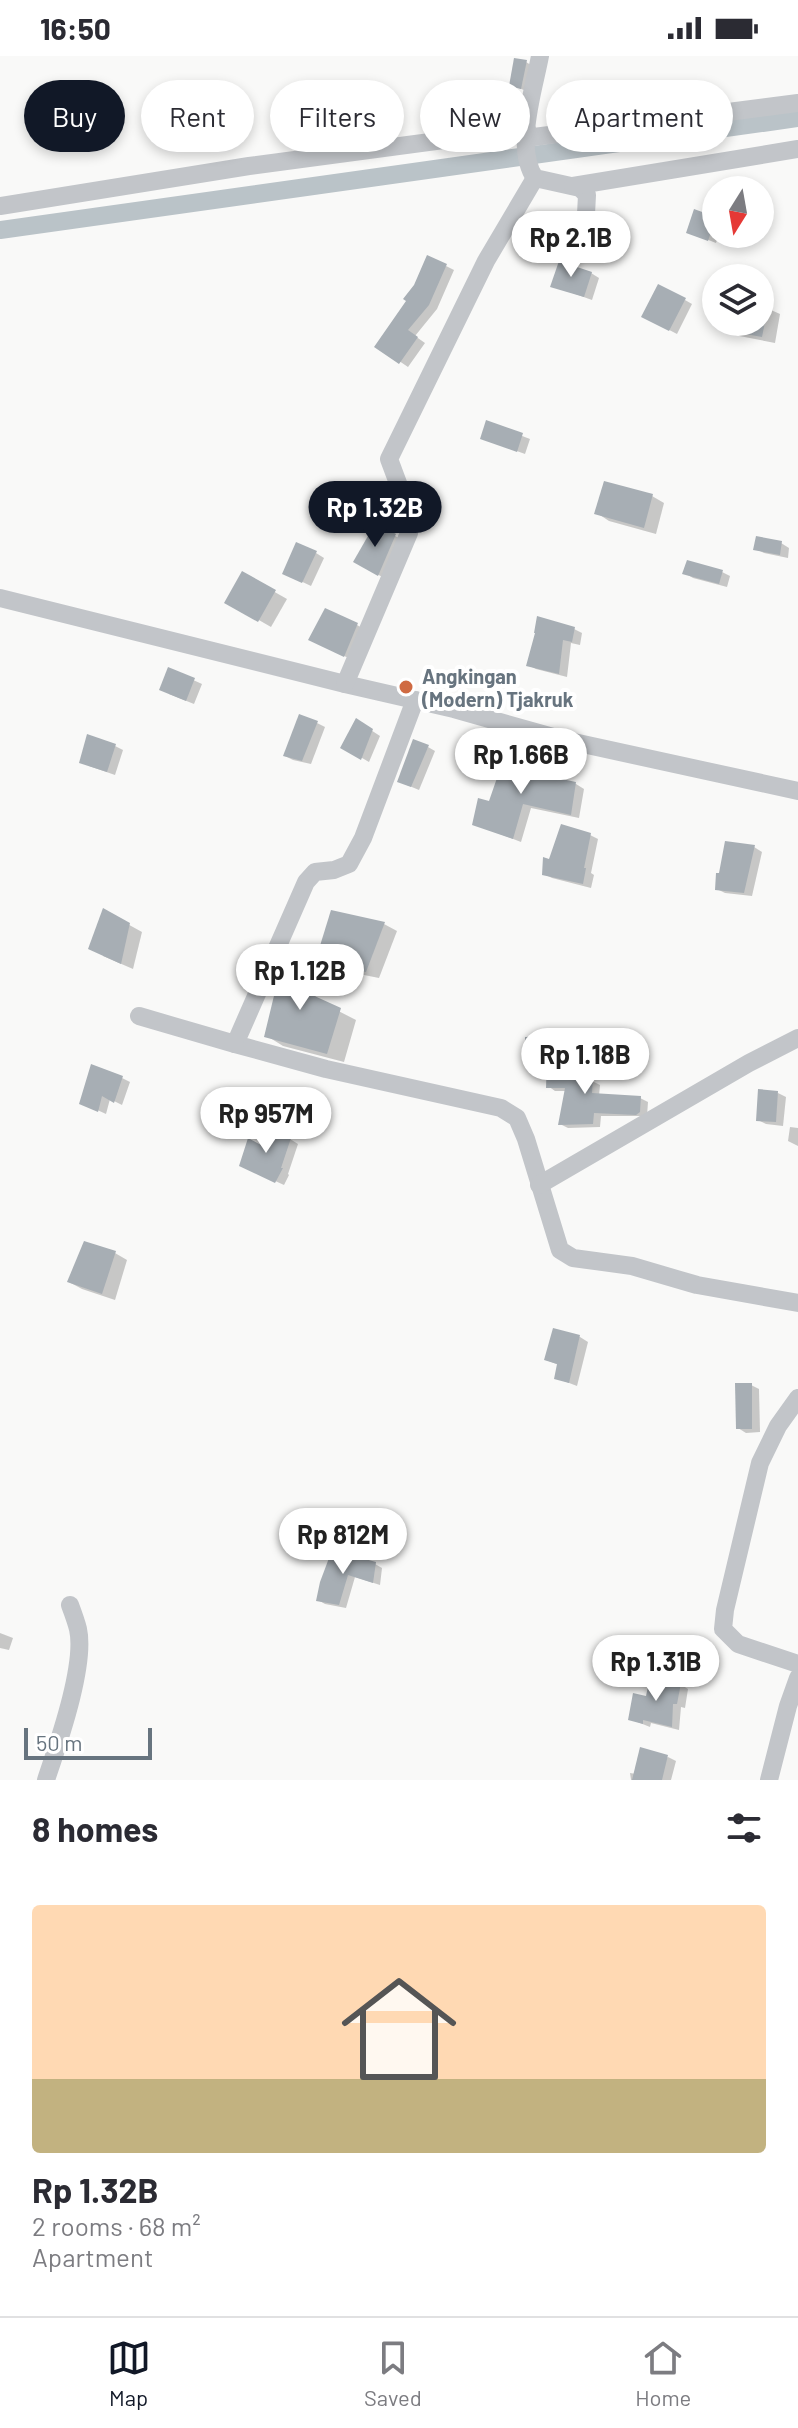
<!DOCTYPE html>
<html lang="en">
<head>
<meta charset="utf-8">
<style>
	:root { --surface:#fff; --page:#f7f7f7; --text:#2b2b33; --muted:#7c7c81; --line:#e1e1e2; --accent:#111827 }
	body { margin:0; font-family:Barlow,sans-serif; background:var(--page); color:var(--text); height:100vh; display:flex; flex-direction:column; font-size:30px; white-space:nowrap }
	* { box-sizing:border-box; margin:0 }
	p { font-size:26px; color:var(--muted) }
	.icon { flex:none; width:44px; height:44px; fill:none; stroke:currentColor; stroke-width:2; stroke-linecap:round; stroke-linejoin:round }
	.map { position:relative; height:1724px; overflow:hidden }
	.drawer { display:flex; flex-direction:column; background:var(--surface); flex:1 }
	.drawer>* { flex:none }
	.top-card { position:absolute; left:24px; top:24px; width:750px; height:72px; display:flex; gap:16px }
	.needle { width:52px; rotate:191deg }
	.fabs { position:absolute; left:702px; top:120px; display:grid; gap:16px }
	.fabs a { display:grid; place-items:center; width:72px; height:72px; border-radius:50%; background:var(--surface); box-shadow:0 4px 12px #0003; font-size:40px }
	.scale { position:absolute; left:24px; bottom:20px; width:128px; box-sizing:border-box; padding-left:8px; border:4px solid #67747f; border-top:0; font-size:22px; line-height:28px; white-space:nowrap; color:#67747f; -webkit-text-stroke:6px #fff; paint-order:stroke }
	.price { position:absolute; translate:-50% -68px; padding:0 18px; border-radius:28px; background:#fff; color:#222; font-size:26px; line-height:52px; filter:drop-shadow(0 2px 4px #0008) }
	.price::after { content:''; position:absolute; left:50%; top:48px; width:24px; height:18px; margin-left:-12px; background:inherit; clip-path:polygon(0 0,100% 0,50% 100%) }
	.price.on { background:var(--accent); color:#fff }
	ul { padding:0; list-style:none }
	li { display:grid; align-content:center; gap:16px; height:424px; padding:0 32px }
	li span { display:grid; place-items:center; height:248px; border-radius:8px; color:#555 }
	li>.icon { margin-inline-start:auto }
	span .icon { width:144px; height:144px; fill:#fffc; stroke-width:1 }
	li b { font-size:34px }
	h2 { display:flex; justify-content:space-between; align-items:center; height:96px; padding:0 32px; font-size:34px }
	.pill { padding:0 28px; border-radius:36px; background:var(--surface); box-shadow:0 4px 12px #0003; font-size:28px; line-height:72px }
	.pill.on { background:var(--accent); color:#fff }
	.status { display:flex; justify-content:space-between; align-items:center; height:56px; padding:0 40px; background:var(--surface); direction:ltr }
	.status svg { height:22px; fill:currentColor }
	.tabs { display:flex; justify-content:space-around; align-items:center; height:112px; border-top:2px solid var(--line); background:var(--surface); font-size:22px; color:var(--muted) }
	.tabs a { display:grid; justify-items:center; gap:4px }
	.tabs .on { color:var(--accent) }
	.map>svg:first-child { display:block }
	.shadow { fill:#0003 }
	.lines { fill:none; stroke-linecap:round; stroke-linejoin:round }
	.canal { stroke:#bac3c8; stroke-width:18 }
	.building { fill:#a7aeb4 }
	.minor { stroke:#c2c5c9; stroke-width:18 }
	.poi-dot { fill:#cf6a42; stroke:#fff; stroke-width:3 }
	.labels { text-anchor:middle; dominant-baseline:central; stroke-width:8; stroke-linejoin:round; paint-order:stroke }
	.poi-label { font-size:20px; font-weight:bold; fill:#67747f; stroke:#fff; text-anchor:start }
</style>
</head>
<body>
<div class="status"><b>16:50</b><svg viewBox="0 0 49 12"><path d="M0 12V9h3v3zM5 12V6h3v6zM10 12V3h3v9zM15 12V0h3v12zM26 1h20v11H26zM47 4h2v5h-2z"/></svg></div>
<div class="map">
<svg width="798" height="1724" viewBox="0 0 798 1724">
	<rect width="100%" height="100%" fill="#f9f9f8"/>
	<g class="shadow">
		<path d="M 526,6 L 534,11 L 529,36 L 511,29 Z"/>
		<path d="M 695,156 L 716,163 L 716,178 L 719,178 L 716,187 L 688,176 Z"/>
		<path d="M 446,210 L 454,214 L 437,253 L 415,280 L 425,287 L 408,311 L 377,290 Z"/>
		<path d="M 591,217 L 599,222 L 592,244 L 553,230 Z"/>
		<path d="M 685,244 L 692,248 L 677,278 L 652,265 Z"/>
		<path d="M 760,249 L 780,258 L 775,287 L 729,278 L 716,271 L 717,266 L 760,266 Z"/>
		<path d="M 488,367 L 530,383 L 525,398 L 482,382 Z"/>
		<path d="M 652,440 L 664,447 L 656,478 L 609,465 L 597,457 Z"/>
		<path d="M 377,469 L 407,487 L 391,526 L 356,506 Z"/>
		<path d="M 781,487 L 789,492 L 788,502 L 764,497 L 756,493 Z"/>
		<path d="M 316,497 L 324,502 L 311,530 L 292,521 Z"/>
		<path d="M 722,516 L 730,520 L 727,531 L 693,522 L 685,517 Z"/>
		<path d="M 243,518 L 287,543 L 271,571 L 227,546 Z"/>
		<path d="M 357,569 L 369,576 L 357,606 L 323,590 Z"/>
		<path d="M 574,573 L 582,577 L 580,589 L 571,587 L 567,621 L 536,613 L 528,609 Z"/>
		<path d="M 169,613 L 202,628 L 194,648 L 169,638 Z"/>
		<path d="M 357,665 L 380,680 L 369,706 L 343,691 Z"/>
		<path d="M 317,667 L 325,671 L 311,708 L 293,704 L 285,700 Z"/>
		<path d="M 115,690 L 123,694 L 115,719 L 89,710 Z"/>
		<path d="M 428,691 L 435,695 L 419,734 L 407,729 Z"/>
		<path d="M 531,707 L 539,712 L 536,720 L 576,728 L 584,733 L 579,762 L 531,752 L 521,786 L 474,768 L 490,748 Z"/>
		<path d="M 590,779 L 598,783 L 591,817 L 594,819 L 591,832 L 552,822 L 544,818 L 550,805 Z"/>
		<path d="M 754,791 L 762,796 L 752,840 L 725,837 L 717,833 Z"/>
		<path d="M 104,855 L 142,876 L 133,913 L 103,900 Z"/>
		<path d="M 332,856 L 384,868 L 397,875 L 379,922 L 329,912 L 317,905 Z"/>
		<path d="M 304,904 L 321,913 L 315,943 L 356,964 L 344,1006 L 283,990 L 267,980 Z"/>
		<path d="M 551,982 L 559,987 L 559,999 L 535,1000 L 527,995 Z"/>
		<path d="M 569,1004 L 577,1008 L 576,1024 L 592,1025 L 600,1029 L 599,1040 L 640,1042 L 648,1046 L 647,1060 L 601,1060 L 600,1071 L 568,1072 L 560,1068 L 567,1035 L 555,1035 L 548,1030 Z"/>
		<path d="M 122,1022 L 130,1026 L 122,1049 L 110,1043 L 106,1058 L 82,1047 Z"/>
		<path d="M 778,1037 L 786,1041 L 783,1070 L 766,1068 L 758,1064 Z"/>
		<path d="M 790,1071 L 798,1072 L 798,1090 L 788,1085 Z"/>
		<path d="M 290,1083 L 298,1088 L 288,1118 L 289,1119 L 284,1129 L 249,1113 L 265,1093 Z"/>
		<path d="M 115,1197 L 127,1204 L 115,1244 L 82,1233 L 69,1226 Z"/>
		<path d="M 555,1274 L 580,1281 L 588,1286 L 577,1330 L 556,1322 L 559,1309 L 546,1304 Z"/>
		<path d="M 751,1329 L 759,1333 L 760,1376 L 746,1377 L 738,1372 Z"/>
		<path d="M 375,1508 L 382,1512 L 380,1529 L 355,1521 L 346,1552 L 325,1548 L 318,1544 L 322,1527 Z"/>
		<path d="M 0,1577 L 13,1582 L 9,1594 L 0,1592 Z"/>
		<path d="M 680,1628 L 688,1633 L 685,1652 L 681,1651 L 679,1674 L 651,1667 L 650,1671 L 630,1663 L 648,1643 Z"/>
		<path d="M 668,1701 L 676,1705 L 671,1724 L 631,1724 L 630,1717 L 636,1718 Z"/>
	</g>
	<g class="lines">
		<path class="canal" d="M 0,174 L 798,62"/>
	</g>
	<g class="building">
		<path d="M 514,2 L 527,4 L 521,33 L 509,30 Z"/>
		<path d="M 694,153 L 716,161 L 708,185 L 686,177 Z"/>
		<path d="M 427,199 L 447,208 L 429,249 L 408,274 L 418,281 L 399,308 L 374,291 L 406,245 L 403,243 L 414,229 Z"/>
		<path d="M 559,205 L 592,216 L 584,241 L 550,231 Z"/>
		<path d="M 658,228 L 686,242 L 669,275 L 641,261 Z"/>
		<path d="M 719,266 L 765,266 L 762,281 L 718,273 Z"/>
		<path d="M 486,364 L 523,377 L 517,396 L 480,383 Z"/>
		<path d="M 604,425 L 653,438 L 644,472 L 594,458 Z"/>
		<path d="M 376,466 L 396,478 L 378,520 L 353,506 Z"/>
		<path d="M 756,480 L 782,485 L 780,499 L 753,494 Z"/>
		<path d="M 296,486 L 317,495 L 302,527 L 282,518 Z"/>
		<path d="M 687,504 L 723,514 L 719,528 L 682,518 Z"/>
		<path d="M 242,515 L 276,534 L 258,566 L 224,547 Z"/>
		<path d="M 325,552 L 358,567 L 344,601 L 308,584 Z"/>
		<path d="M 537,560 L 575,571 L 572,586 L 563,584 L 559,618 L 526,610 L 535,577 L 534,577 Z"/>
		<path d="M 168,611 L 195,622 L 186,645 L 159,634 Z"/>
		<path d="M 299,658 L 318,665 L 302,705 L 283,700 Z"/>
		<path d="M 356,662 L 373,673 L 361,704 L 340,692 Z"/>
		<path d="M 87,678 L 116,688 L 107,716 L 79,707 Z"/>
		<path d="M 413,683 L 429,689 L 411,731 L 397,726 Z"/>
		<path d="M 506,696 L 532,705 L 528,716 L 576,726 L 571,759 L 523,748 L 513,783 L 472,769 L 478,742 L 489,745 Z"/>
		<path d="M 561,768 L 591,777 L 584,812 L 586,812 L 583,828 L 542,819 L 543,801 L 549,803 Z"/>
		<path d="M 725,785 L 755,789 L 744,837 L 715,834 L 716,817 L 719,817 Z"/>
		<path d="M 103,852 L 130,867 L 121,908 L 88,893 Z"/>
		<path d="M 331,854 L 385,866 L 366,916 L 315,906 Z"/>
		<path d="M 287,899 L 305,902 L 299,933 L 341,952 L 327,998 L 264,981 L 280,915 Z"/>
		<path d="M 551,980 L 551,996 L 525,996 L 525,981 Z"/>
		<path d="M 547,1001 L 570,1002 L 569,1022 L 593,1023 L 592,1037 L 641,1040 L 640,1056 L 636,1059 L 594,1057 L 593,1068 L 558,1069 L 565,1032 L 546,1032 Z"/>
		<path d="M 91,1008 L 123,1020 L 114,1047 L 102,1040 L 98,1056 L 79,1048 Z"/>
		<path d="M 758,1033 L 778,1035 L 776,1066 L 756,1065 Z"/>
		<path d="M 267,1071 L 291,1082 L 281,1112 L 283,1112 L 275,1127 L 239,1110 L 248,1082 L 263,1090 Z"/>
		<path d="M 84,1185 L 116,1195 L 102,1238 L 67,1226 Z"/>
		<path d="M 553,1272 L 580,1279 L 569,1327 L 554,1323 L 557,1308 L 544,1304 Z"/>
		<path d="M 735,1327 L 752,1327 L 752,1373 L 736,1373 Z"/>
		<path d="M 332,1494 L 376,1506 L 373,1527 L 348,1519 L 339,1549 L 316,1545 L 320,1526 Z"/>
		<path d="M 650,1621 L 681,1627 L 677,1648 L 673,1648 L 672,1671 L 643,1664 L 643,1668 L 628,1664 L 633,1637 L 646,1640 Z"/>
		<path d="M 640,1691 L 668,1699 L 662,1724 L 632,1724 Z"/>
	</g>
	<g class="lines">
		<g class="minor">
			<path d="M 540,0 C 534,33 514,92 535,122 L 580,132 L 587,139 L 586,158 L 576,189"/>
			<path d="M 526,82 L 798,47"/>
			<path d="M 573,130 L 798,93"/>
			<path d="M 0,150 L 249,110 L 527,73"/>
			<path d="M 0,542 L 345,628 L 454,653 L 560,683 L 798,735"/>
			<path d="M 345,628 L 409,477 L 408,454 L 389,403 L 486,205 L 535,122"/>
			<path d="M 415,644 L 363,782 L 349,808 L 334,814 L 315,816 L 306,826 L 235,988 L 326,1013 L 501,1052 L 517,1062 L 526,1083 L 560,1194 L 573,1202 L 632,1210 L 697,1229 L 798,1247"/>
			<path d="M 139,960 L 235,988"/>
			<path d="M 539,1129 L 749,1007 L 798,982"/>
			<path d="M 798,1342 L 778,1370 L 760,1407 L 725,1554 L 723,1573 L 738,1588 L 798,1608"/>
			<path d="M 46,1724 C 58,1688 86,1609 78,1573 C 76,1565 73,1557 70,1549"/>
			<path d="M 769,1724 L 788,1650 L 798,1622"/>
		</g>
	</g>
	<circle class="poi-dot" cx="406" cy="631" r="8"/>
	<g class="labels">
		<g class="poi-label">
			<text x="422" y="620">Angkingan<tspan x="422" dy="23">(Modern) Tjakruk</tspan></text>
		</g>
	</g>
</svg>
<div class="fabs">
<a><svg class="needle" viewBox="-14 -14 28 28"><path d="M0-13l5 13h-10z" fill="#e53935"/><path d="M0 13l5-13h-10z" fill="#7c7c81"/></svg></a>
<a><svg class="icon" aria-label="layers" viewBox="0 0 24 24"><path d="M12 4l9 5-9 5-9-5zM3 14l9 5 9-5"/></svg></a>
</div>
<div class="scale">50 m</div>
<b class="price" style="left:571px;top:223px">Rp 2.1B</b>
<b class="price on" style="left:375px;top:493px">Rp 1.32B</b>
<b class="price" style="left:521px;top:740px">Rp 1.66B</b>
<b class="price" style="left:300px;top:956px">Rp 1.12B</b>
<b class="price" style="left:585px;top:1040px">Rp 1.18B</b>
<b class="price" style="left:266px;top:1099px">Rp 957M</b>
<b class="price" style="left:343px;top:1520px">Rp 812M</b>
<b class="price" style="left:656px;top:1647px">Rp 1.31B</b>
<div class="top-card">
<a class="pill on">Buy</a>
<a class="pill">Rent</a>
<a class="pill">Filters</a>
<a class="pill">New</a>
<a class="pill">Apartment</a>
</div>
</div>
<section class="drawer">
<h2>8 homes<svg class="icon" aria-label="filters" viewBox="0 0 24 24"><path d="M4 7h16M4 17h16"/><circle cx="9" cy="7" r="2"/><circle cx="15" cy="17" r="2"/></svg></h2>
<ul>
<li><span style="background:linear-gradient(#ffd9b3 70%,#c2b280 0)"><svg class="icon" aria-label="home" viewBox="0 0 24 24"><path d="M3 11l9-7 9 7M6 9v11h12V9"/></svg></span><div><b>Rp 1.32B</b><p>2 rooms · 68 m²</p><p>Apartment</p></div></li>
</ul>
</section>
<nav class="tabs">
<a class="on"><svg class="icon" aria-label="map" viewBox="0 0 24 24"><path d="M3 6l6-2 6 2 6-2v14l-6 2-6-2-6 2zM9 4v14M15 6v14"/></svg>Map</a>
<a><svg class="icon" aria-label="saved" viewBox="0 0 24 24"><path d="M7 4h10v16l-5-4-5 4z"/></svg>Saved</a>
<a><svg class="icon" aria-label="home" viewBox="0 0 24 24"><path d="M3 11l9-7 9 7M6 9v11h12V9"/></svg>Home</a>
</nav>
</body>
</html>
